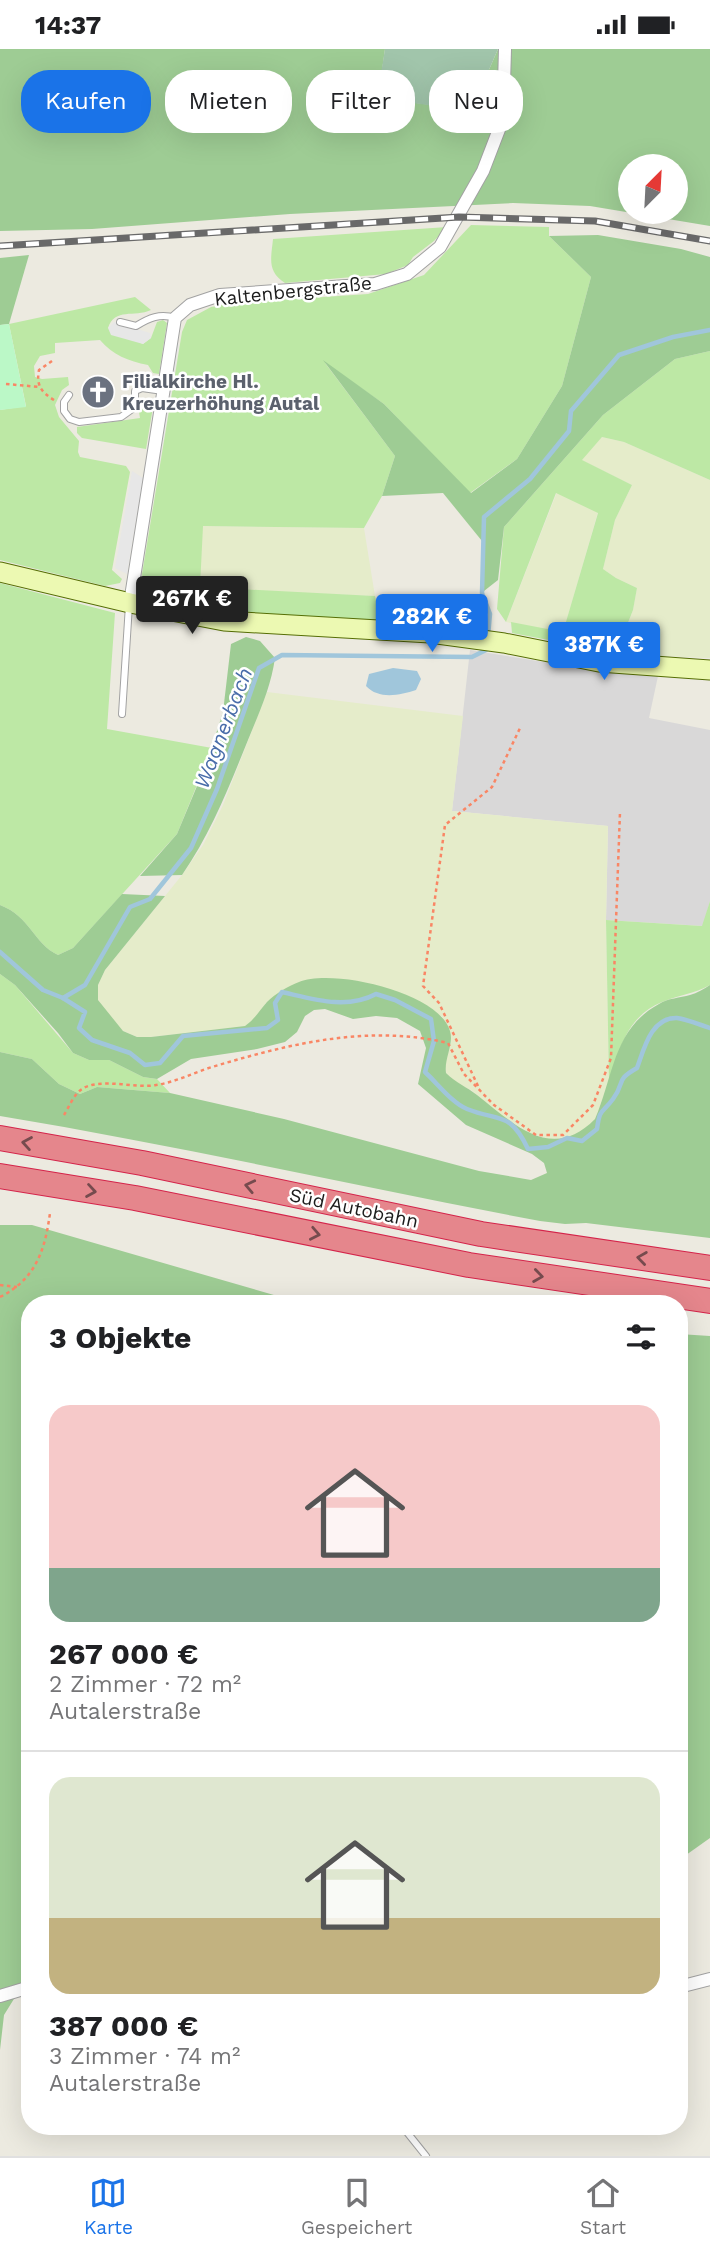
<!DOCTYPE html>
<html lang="de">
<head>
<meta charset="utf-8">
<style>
	:root { --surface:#fff; --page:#f6f6f6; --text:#202124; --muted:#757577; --line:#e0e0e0; --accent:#1a73e8 }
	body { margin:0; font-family:"Work Sans",sans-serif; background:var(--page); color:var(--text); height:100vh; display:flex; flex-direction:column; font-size:26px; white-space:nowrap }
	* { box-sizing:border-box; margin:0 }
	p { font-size:23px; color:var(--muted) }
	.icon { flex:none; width:38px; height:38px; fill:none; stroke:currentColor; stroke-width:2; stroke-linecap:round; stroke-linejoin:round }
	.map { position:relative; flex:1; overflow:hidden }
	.panel { position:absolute; left:21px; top:1246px; width:667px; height:840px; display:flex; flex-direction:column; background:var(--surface); border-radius:28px; box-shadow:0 7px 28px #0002 }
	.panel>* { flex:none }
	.hud { position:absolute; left:21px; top:21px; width:668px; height:63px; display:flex; gap:14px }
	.needle { width:46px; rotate:24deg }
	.buttons { position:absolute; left:618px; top:105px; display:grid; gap:14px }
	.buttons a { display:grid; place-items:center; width:70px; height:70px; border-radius:50%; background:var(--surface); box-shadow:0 7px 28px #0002; font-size:35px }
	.price { position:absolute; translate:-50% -60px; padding:0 16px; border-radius:7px; background:var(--accent); color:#fff; font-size:23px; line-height:46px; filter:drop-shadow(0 2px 4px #0008) }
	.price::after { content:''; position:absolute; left:50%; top:42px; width:21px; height:16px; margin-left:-10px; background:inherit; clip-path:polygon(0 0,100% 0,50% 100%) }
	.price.selected { background:#222; color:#fff }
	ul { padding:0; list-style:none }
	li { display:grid; align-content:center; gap:14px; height:371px; padding:0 28px }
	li+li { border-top:2px solid var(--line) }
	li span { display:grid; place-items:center; height:217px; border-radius:21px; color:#555 }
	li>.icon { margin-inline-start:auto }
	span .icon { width:126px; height:126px; fill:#fffc; stroke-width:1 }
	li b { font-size:30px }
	h2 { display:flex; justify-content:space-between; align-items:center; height:84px; padding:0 28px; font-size:30px }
	.chip { padding:0 24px; border-radius:28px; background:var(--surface); box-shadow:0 7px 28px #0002; font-size:24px; line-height:63px }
	.chip.selected { background:var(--accent); color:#fff }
	.status { display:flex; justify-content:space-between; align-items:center; height:49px; padding:0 35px; background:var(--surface); direction:ltr }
	.status svg { height:19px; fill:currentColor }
	.tab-bar { display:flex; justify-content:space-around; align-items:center; height:98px; border-top:2px solid var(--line); background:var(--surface); font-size:19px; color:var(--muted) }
	.tab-bar a { display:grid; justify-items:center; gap:4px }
	.tab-bar .selected { color:var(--accent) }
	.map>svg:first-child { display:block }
	.residential { fill:#d9d8d8 }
	.farmland { fill:#e5ecca }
	.grass { fill:#bde8a5 }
	.forest { fill:#9ecc94; fill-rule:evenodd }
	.cemetery { fill:#a1c5ab }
	.park { fill:#bbf8c7 }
	.parking { fill:#e7e7e7 }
	.water { fill:#a0c6db }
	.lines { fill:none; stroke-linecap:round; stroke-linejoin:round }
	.stream { stroke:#a0c6db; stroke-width:4.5 }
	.service-casing { stroke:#a2a2a2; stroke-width:8 }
	.minor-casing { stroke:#a2a2a2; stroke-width:14 }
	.secondary-casing { stroke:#566e05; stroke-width:21 }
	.motorway-casing { stroke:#d4244a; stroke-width:26 }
	.path { stroke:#f98665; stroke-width:2.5; stroke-dasharray:3.5 3.5; stroke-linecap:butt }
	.service { stroke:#fff; stroke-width:6 }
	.minor { stroke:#fff; stroke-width:12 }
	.secondary { stroke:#ecf9b2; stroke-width:19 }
	.motorway { stroke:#e5868c; stroke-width:24 }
	.rail-casing { stroke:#696969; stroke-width:7 }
	.rail { stroke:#fff; stroke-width:4.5; stroke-dasharray:13; stroke-linecap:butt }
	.oneway { stroke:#764b4e }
	.labels { text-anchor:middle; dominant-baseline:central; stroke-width:5; stroke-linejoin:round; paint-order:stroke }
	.street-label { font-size:19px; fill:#1b1b1b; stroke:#fff }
	.worship-label { font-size:19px; font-weight:bold; fill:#5b616d; stroke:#fff; text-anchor:start }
	.water-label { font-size:21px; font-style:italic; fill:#496da9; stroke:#fff }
</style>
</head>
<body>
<div class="status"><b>14:37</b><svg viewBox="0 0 49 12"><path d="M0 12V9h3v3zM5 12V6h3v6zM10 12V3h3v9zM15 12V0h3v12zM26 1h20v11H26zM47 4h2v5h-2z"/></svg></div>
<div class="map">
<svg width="710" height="2107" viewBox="0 0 710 2107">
	<rect width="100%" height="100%" fill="#eceae0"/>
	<path class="residential" d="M 470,601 L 612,624 L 658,627 L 649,669 L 710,681 L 710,852 L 703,877 L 606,871 L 608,777 L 452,762 Z"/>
	<g class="farmland">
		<path d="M 602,388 L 624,393 L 710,431 L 710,609 L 659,607 L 618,600 L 633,561 L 637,539 L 616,529 L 603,520 L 615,471 L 632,436 L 581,411 Z"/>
		<path d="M 557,443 L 598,463 L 563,584 L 506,573 Z"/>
		<path d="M 202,477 L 364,479 L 375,547 L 205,540 L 200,538 Z"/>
		<path d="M 267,643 L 463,667 L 452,762 L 608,777 L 606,871 L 609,1033 L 595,1070 L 586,1080 L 572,1088 L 548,1090 L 532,1085 L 501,1067 L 471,1041 L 457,1035 L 446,1024 L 445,1014 L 451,993 L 442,967 L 266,954 L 256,969 L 245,977 L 151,988 L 137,988 L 123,982 L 106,963 L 98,951 L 98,936 L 105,921 L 182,826 L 203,796 L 223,756 Z"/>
	</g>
	<g class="grass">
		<path d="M 471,176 L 549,178 L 549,187 L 591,228 L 562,337 L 517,410 L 470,444 L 384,355 L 325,314 L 395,407 L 382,447 L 364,479 L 203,477 L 200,538 L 375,547 L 381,572 L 249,565 L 214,559 L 144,541 L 142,525 L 182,283 L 187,271 L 211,258 L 235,254 L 368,245 L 424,226 Z"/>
		<path d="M 447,178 L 434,192 L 413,208 L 408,216 L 386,225 L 285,234 C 267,222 271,210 273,190 Z"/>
		<path d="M 135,248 L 151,261 C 134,269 115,258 108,279 L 143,295 L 151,289 L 157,273 L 163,271 L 167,274 L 159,325 L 153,324 L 148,316 C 128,312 113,306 100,291 L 55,294 L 55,304 L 40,307 L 34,317 L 35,328 L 42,330 L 68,328 L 69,336 L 62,341 L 55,356 L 59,368 L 79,392 L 78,403 L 80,408 L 126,417 L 130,423 L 112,521 L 122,530 L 120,534 L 105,537 L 0,511 L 0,361 L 26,357 L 9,275 Z"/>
		<path d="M 710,302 L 710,431 L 624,393 L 602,388 L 582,411 L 632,436 L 615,471 L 603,520 L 616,529 L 637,539 L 633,561 L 616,604 L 512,584 L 511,573 L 563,583 L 598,464 L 556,444 L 506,573 L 497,560 L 504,478 L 603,366 L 675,310 Z"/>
		<path d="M 142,353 L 151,353 L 153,358 L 146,400 L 82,389 L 77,384 L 77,378 L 140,369 L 138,357 Z"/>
		<path d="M 0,534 L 115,564 L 107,680 L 212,699 L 177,785 L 73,899 L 58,906 C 33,894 31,868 0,856 Z"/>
		<path d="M 710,852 L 710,936 C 694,945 678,946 662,953 C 627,967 619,1001 609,1033 L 606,871 L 702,877 Z"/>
		<path d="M 0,925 L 15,936 L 73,1004 L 89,1011 L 109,1011 L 143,1028 L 157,1030 L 170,1044 L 97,1038 L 80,1045 L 59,1035 L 32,1010 L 0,1003 Z"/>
	</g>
	<g class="forest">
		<path d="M 0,0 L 385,0 L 378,49 L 478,62 L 488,23 L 498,0 L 710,0 L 710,177 L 590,157 L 513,154 L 290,165 L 92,180 L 0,182 ZM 630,117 L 676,117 L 676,163 L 630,163 Z"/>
		<path d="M 598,186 L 681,200 L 710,208 L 710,302 L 675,310 L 603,366 L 504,478 L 498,531 L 484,542 L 482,492 L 443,444 L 382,447 L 395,407 L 323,311 L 384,355 L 471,444 L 517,410 L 562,337 L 591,228 L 549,187 Z"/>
		<path d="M 29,206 L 9,275 L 0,276 L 0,209 Z"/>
		<path d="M 246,588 L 260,592 L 275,609 C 271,638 259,664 248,691 C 229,738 211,784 182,826 L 140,827 L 177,785 L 207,713 L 223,663 L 231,595 Z"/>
		<path d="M 122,845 L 165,847 L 105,921 L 98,936 L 98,951 L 123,982 L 137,988 L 151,988 L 245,977 C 255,970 259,962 267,953 C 275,945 288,937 299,933 C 332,919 439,943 450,982 C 454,996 444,1009 446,1024 C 456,1034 467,1038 477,1046 C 514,1075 552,1114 595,1070 C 614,1026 613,980 659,955 C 668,949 680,949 690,946 C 697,944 704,940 710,936 L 710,1189 L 586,1174 L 565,1175 L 540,1172 C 360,1138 181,1097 0,1067 L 0,1003 L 32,1010 L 59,1035 L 80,1045 L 97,1038 L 170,1044 L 284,1070 L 479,1122 L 531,1131 L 547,1124 L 544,1114 L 532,1105 L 466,1076 L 418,1035 L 426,999 L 420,982 L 397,969 L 376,967 L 353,970 L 325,960 L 314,961 L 305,967 L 297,983 L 285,993 L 257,1000 L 191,1010 L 157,1030 L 143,1028 L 109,1011 L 89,1011 L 73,1004 L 58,984 L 15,936 L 0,925 L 0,856 C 31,868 33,894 58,906 L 73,899 Z"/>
		<path d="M 0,1176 L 32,1176 L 305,1255 L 30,1255 L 30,1924 L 4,1966 L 0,2001 Z"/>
		<path d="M 679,1285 L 710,1287 L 710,1789 L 679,1811 Z"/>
	</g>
	<path class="cemetery" d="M 385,0 L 498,0 L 488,23 L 478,63 L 377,49 Z"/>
	<path class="park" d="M 9,275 L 26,358 L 0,361 L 0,276 Z"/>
	<g class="parking">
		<path d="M 114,273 L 150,284 L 151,289 L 143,295 L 111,286 L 108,279 Z"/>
		<path d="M 173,294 L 179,295 L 159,419 L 153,419 Z"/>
		<path d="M 132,422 L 143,429 L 127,525 L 115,519 Z"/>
	</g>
	<path class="water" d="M 393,619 L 417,622 L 421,630 L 416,641 C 400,646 379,651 366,637 L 369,625 Z"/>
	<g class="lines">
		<g class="stream">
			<path d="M 488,587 L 490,565 L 482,544 L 484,468 L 530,430 L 569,382 L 571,362 L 619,306 L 673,288 L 710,281"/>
			<path d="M 0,903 L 43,941 L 63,949 L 85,963 L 79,979 L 92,991 L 130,1004 L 145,1016 L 160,1014 L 183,987 L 267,979 L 278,971 L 275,954 L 282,943 C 313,950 346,961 376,945 L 395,951 L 431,970 L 434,992 L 425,1023 C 437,1034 452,1054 467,1060 C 500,1073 510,1062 528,1100 L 548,1098 L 567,1089 L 582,1092 L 597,1080 C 600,1058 602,1065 613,1050 C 626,1033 614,1032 637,1019 C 644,1000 651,968 677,969 C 687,970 700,976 710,979"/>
			<path d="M 63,949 L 85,936 L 130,858 L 150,850 L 191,799 L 217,740 L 259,619 L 282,606 L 472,608 L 486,601 L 487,596"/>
		</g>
		<defs>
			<g id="service">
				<path d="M 120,273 L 136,277 C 149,269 160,264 175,269"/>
				<path d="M 69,346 L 64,353 L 64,362 L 70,370 L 79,373 L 121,368 L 135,358 L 135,342 L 142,339 L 163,342"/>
				<path d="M 122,665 L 129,556"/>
				<path d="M 402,2077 L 426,2107"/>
			</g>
			<g id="minor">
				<path d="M 130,554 L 175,269 L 190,256 L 220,246 L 375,235 L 407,225 L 440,198 L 483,122 L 503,70 L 505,0"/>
				<path d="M 679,1938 L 710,1930"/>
				<path d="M 0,1947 L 30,1938"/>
			</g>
			<path id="secondary" d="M 0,523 L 130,554 L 224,572 L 430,584 L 504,594 L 599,613 L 710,621"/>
			<g id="motorway">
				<path d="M 0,1089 L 142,1114 L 481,1185 L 710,1219"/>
				<path d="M 0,1127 L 135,1149 L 469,1216 L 710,1252"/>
			</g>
		</defs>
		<use href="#service" class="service-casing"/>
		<use href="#minor" class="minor-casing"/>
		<use href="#secondary" class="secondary-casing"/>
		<use href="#motorway" class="motorway-casing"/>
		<g class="path">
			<path d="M 52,312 L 39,321 C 36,336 41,343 54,351"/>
			<path d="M 6,335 L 40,338"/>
			<path d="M 478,1037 L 439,954 L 423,937 L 445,776 L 492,738 L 521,677"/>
			<path d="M 64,1066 C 69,1058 74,1045 82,1040 C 101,1028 135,1040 156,1036 C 176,1033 193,1024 212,1018 C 289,995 368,975 448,994 L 464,1025 L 494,1056 L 536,1086 L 563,1086 L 593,1056 L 611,1009 L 620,763"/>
			<path d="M 0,1236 L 17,1238"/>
			<path d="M 0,1248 C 36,1230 45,1201 50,1164"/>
		</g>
		<use href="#service" class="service"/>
		<use href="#minor" class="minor"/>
		<use href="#secondary" class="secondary"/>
		<use href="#motorway" class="motorway"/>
		<defs>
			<path id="rail" d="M 0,197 L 459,168 L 595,172 L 710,192"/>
		</defs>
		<use href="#rail" class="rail-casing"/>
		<use href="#rail" class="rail"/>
	</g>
	<defs><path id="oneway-chevron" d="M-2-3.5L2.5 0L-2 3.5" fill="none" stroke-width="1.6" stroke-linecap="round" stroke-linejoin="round" transform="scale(1.75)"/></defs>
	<g class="oneway">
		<use href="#oneway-chevron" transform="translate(27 1094) rotate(-170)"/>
		<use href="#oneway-chevron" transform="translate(250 1137) rotate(-168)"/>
		<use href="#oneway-chevron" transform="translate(91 1142) rotate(9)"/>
		<use href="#oneway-chevron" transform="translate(315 1185) rotate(11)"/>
		<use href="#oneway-chevron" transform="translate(642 1209) rotate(-172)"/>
		<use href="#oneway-chevron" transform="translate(538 1227) rotate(8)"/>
	</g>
	<defs>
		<symbol id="church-disc" viewBox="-11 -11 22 22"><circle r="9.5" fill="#6b7280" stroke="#fff"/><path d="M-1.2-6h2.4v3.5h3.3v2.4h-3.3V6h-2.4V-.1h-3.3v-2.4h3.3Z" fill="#fff"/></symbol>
	</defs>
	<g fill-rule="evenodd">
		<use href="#church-disc" x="79" y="324" width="38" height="38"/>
	</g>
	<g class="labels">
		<g class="street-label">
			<text transform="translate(293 242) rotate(-6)">Kaltenbergstraße</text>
			<text transform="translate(354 1159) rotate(12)">Süd Autobahn</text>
		</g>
		<g class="worship-label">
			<text x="122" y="332">Filialkirche Hl.<tspan x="122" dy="22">Kreuzerhöhung Autal</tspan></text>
		</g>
		<g class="water-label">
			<text transform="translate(223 679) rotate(-69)">Wagnerbach</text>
		</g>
	</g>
</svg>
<div class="buttons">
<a><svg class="needle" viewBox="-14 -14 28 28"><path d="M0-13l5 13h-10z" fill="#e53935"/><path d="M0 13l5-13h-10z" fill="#757577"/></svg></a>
</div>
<b class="price selected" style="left:192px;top:587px">267K €</b>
<b class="price" style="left:432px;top:605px">282K €</b>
<b class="price" style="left:604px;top:633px">387K €</b>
<div class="hud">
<a class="chip selected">Kaufen</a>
<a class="chip">Mieten</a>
<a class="chip">Filter</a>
<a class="chip">Neu</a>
</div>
<section class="panel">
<h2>3 Objekte<svg class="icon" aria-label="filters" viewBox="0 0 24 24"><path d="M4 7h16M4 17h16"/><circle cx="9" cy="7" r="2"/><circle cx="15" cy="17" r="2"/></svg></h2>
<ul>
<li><span style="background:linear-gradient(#f6c9c9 75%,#7fa58c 0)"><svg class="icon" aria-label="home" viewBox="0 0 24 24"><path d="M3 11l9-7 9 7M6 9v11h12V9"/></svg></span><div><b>267 000 €</b><p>2 Zimmer · 72 m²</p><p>Autalerstraße</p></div></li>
<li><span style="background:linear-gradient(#dfe7d0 65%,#c2b280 0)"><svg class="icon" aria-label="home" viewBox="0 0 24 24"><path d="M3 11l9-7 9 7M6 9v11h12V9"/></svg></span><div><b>387 000 €</b><p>3 Zimmer · 74 m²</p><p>Autalerstraße</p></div></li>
</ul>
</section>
</div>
<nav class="tab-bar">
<a class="selected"><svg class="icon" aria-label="map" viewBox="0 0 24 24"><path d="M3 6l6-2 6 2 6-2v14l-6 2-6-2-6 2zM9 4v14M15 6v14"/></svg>Karte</a>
<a><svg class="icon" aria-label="saved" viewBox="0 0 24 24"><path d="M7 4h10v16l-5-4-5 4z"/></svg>Gespeichert</a>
<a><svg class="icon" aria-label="home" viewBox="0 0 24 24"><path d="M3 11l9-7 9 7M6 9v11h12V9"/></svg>Start</a>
</nav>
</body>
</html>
